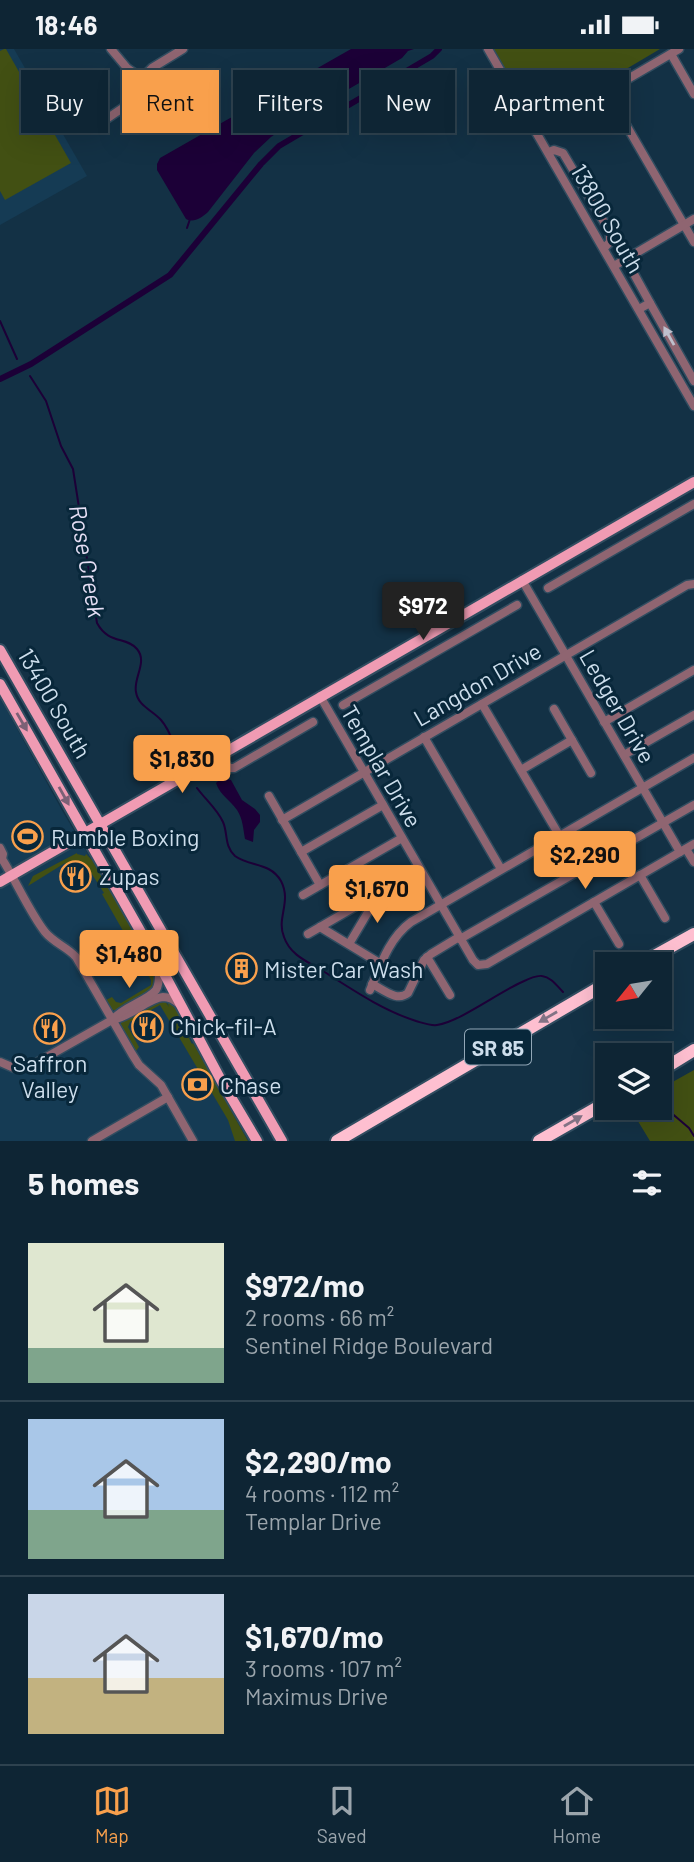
<!DOCTYPE html>
<html lang="en">
<head>
<meta charset="utf-8">
<style>
	:root { --surface:#0e2534; --page:#172d3c; --text:#f1f3f6; --muted:#9ba5ac; --line:#2e424f; --accent:#f9a04c }
	body { margin:0; font-family:Barlow,sans-serif; background:var(--page); color:var(--text); height:100vh; display:flex; flex-direction:column; font-size:26px; white-space:nowrap }
	* { box-sizing:border-box; margin:0 }
	p { font-size:23px; color:var(--muted) }
	.icon { flex:none; width:38px; height:38px; fill:none; stroke:currentColor; stroke-width:2; stroke-linecap:round; stroke-linejoin:round }
	.map { position:relative; height:1092px; overflow:hidden }
	.details { display:flex; flex-direction:column; background:var(--surface); flex:1 }
	.details>* { flex:none }
	.hud { position:absolute; left:21px; top:21px; width:653px; height:63px; display:flex; gap:14px }
	.needle { width:46px; rotate:240deg }
	.fabs { position:absolute; left:595px; top:903px; display:grid; gap:14px }
	.fabs a { display:grid; place-items:center; width:77px; height:77px; border-radius:0px; background:var(--surface); box-shadow:0 7px 28px #0002,0 0 0 2px var(--line); font-size:35px }
	.price { position:absolute; translate:-50% -60px; padding:0 16px; border-radius:7px; background:var(--accent); color:#111; font-size:23px; line-height:46px; filter:drop-shadow(0 2px 4px #0008) }
	.price::after { content:''; position:absolute; left:50%; top:42px; width:21px; height:16px; margin-left:-10px; background:inherit; clip-path:polygon(0 0,100% 0,50% 100%) }
	.price.current { background:#222; color:#fff }
	ul { padding:0; list-style:none }
	li { display:flex; align-items:center; gap:21px; height:175px; padding:0 28px }
	li+li { border-top:2px solid var(--line) }
	li span { display:grid; place-items:center; flex:none; width:196px; height:140px; border-radius:0px; color:#555 }
	li>.icon { margin-inline-start:auto }
	span .icon { width:84px; height:84px; fill:#fffc; stroke-width:1 }
	li b { font-size:30px }
	h2 { display:flex; justify-content:space-between; align-items:center; height:84px; padding:0 28px; font-size:30px }
	.pill { padding:0 24px; border-radius:0px; background:var(--surface); box-shadow:0 7px 28px #0002,0 0 0 2px var(--line); font-size:24px; line-height:63px }
	.pill.current { background:var(--accent); color:#111 }
	.status { display:flex; justify-content:space-between; align-items:center; height:49px; padding:0 35px; background:var(--surface); direction:ltr }
	.status svg { height:19px; fill:currentColor }
	.dock { display:flex; justify-content:space-around; align-items:center; height:98px; border-top:2px solid var(--line); background:var(--surface); font-size:19px; color:var(--muted) }
	.dock a { display:grid; justify-items:center; gap:4px }
	.dock .current { color:var(--accent) }
	.map>svg:first-child { display:block }
	.built { fill:#153b54 }
	.green { fill:#425013 }
	.water { fill:#1c0037 }
	.lines { fill:none; stroke-linecap:round; stroke-linejoin:round }
	.stream { stroke:#1c0037; stroke-width:2 }
	.canal { stroke:#1c0037; stroke-width:6 }
	.minor-casing { stroke:#314d60; stroke-width:11 }
	.major-casing { stroke:#314d60; stroke-width:14 }
	.highway-casing { stroke:#314d60; stroke-width:16 }
	.minor { stroke:#8f6571; stroke-width:8 }
	.major { stroke:#f09bb3; stroke-width:10 }
	.highway { stroke:#febfd0; stroke-width:12 }
	.oneway { fill:#bec0cd }
	.oneway2 { fill:#7c6176 }
	.oneway3 { fill:#837385 }
	.labels { text-anchor:middle; dominant-baseline:central; stroke-width:6; stroke-linejoin:round; paint-order:stroke }
	.shield { fill:#08273a; stroke:#92a7b7; stroke-width:2 }
	.shield-label { font-size:21px; font-weight:bold; fill:#cddeec }
	.street-label { font-size:23px; fill:#cddeec; stroke:#08273a }
	.poi-label { font-size:23px; fill:#cddeec; stroke:#08273a; text-anchor:start }
	.water-label { font-size:24px; font-style:italic; fill:#e6dff5; stroke:#08273a }
</style>
</head>
<body>
<div class="status"><b>18:46</b><svg viewBox="0 0 49 12"><path d="M0 12V9h3v3zM5 12V6h3v6zM10 12V3h3v9zM15 12V0h3v12zM26 1h20v11H26zM47 4h2v5h-2z"/></svg></div>
<div class="map">
<svg width="694" height="1092" viewBox="0 0 694 1092">
	<rect width="100%" height="100%" fill="#133145"/>
	<g class="built">
		<path d="M 0,0 L 14,0 L 87,127 L 0,176 Z"/>
		<path d="M 0,649 L 64,765 L 132,878 L 155,926 L 163,934 L 210,1024 L 249,1092 L 0,1092 Z"/>
	</g>
	<g class="green">
		<path d="M 4,0 L 6,0 L 71,114 L 5,151 L 0,142 L 0,2 Z"/>
		<path d="M 492,0 L 660,0 L 535,74 Z"/>
		<path d="M 77,804 L 77,805 L 85,807 L 86,805 L 92,811 L 131,878 L 156,929 L 156,937 L 152,942 L 117,962 L 110,960 L 97,938 L 98,936 L 106,951 L 112,948 L 116,953 L 121,954 L 151,936 L 151,931 L 102,845 L 104,844 L 86,816 L 71,824 L 65,814 L 28,837 L 33,827 Z"/>
		<path d="M 166,950 L 173,953 L 190,988 L 189,989 L 192,995 L 193,994 L 248,1092 L 235,1092 L 228,1071 L 160,956 L 130,973 L 128,978 L 139,998 L 136,1002 L 134,1002 L 121,978 L 121,973 L 162,951 L 165,952 L 169,958 Z"/>
		<path d="M 694,1021 L 694,1092 L 650,1092 L 630,1059 L 660,1059 L 660,1040 Z"/>
	</g>
	<g class="water">
		<path d="M 351,0 L 414,0 L 408,2 L 402,9 L 294,72 L 271,88 L 254,104 L 208,163 C 201,169 194,174 186,170 L 157,121 L 157,115 L 160,109 Z"/>
		<path d="M 221,729 L 231,731 L 242,751 L 255,760 L 260,766 L 260,773 L 254,781 L 253,793 L 245,790 C 243,780 243,770 237,761 C 230,751 220,746 216,734 Z"/>
	</g>
	<g class="lines">
		<g class="stream">
			<path d="M 187,179 L 190,170"/>
			<path d="M 0,272 L 17,310"/>
			<path d="M 30,327 L 46,352 L 61,397 L 73,420 L 97,574 C 109,596 126,587 137,600 C 148,613 133,629 136,643 C 138,657 152,661 161,671 C 171,682 174,698 181,710"/>
			<path d="M 197,739 C 205,750 217,760 223,773 C 228,784 224,797 235,807 C 250,818 270,813 281,832 C 292,853 276,869 284,888 C 290,906 308,913 323,922 C 353,941 382,961 416,972 C 423,974 431,977 437,976 C 459,973 499,943 522,933 C 528,930 536,926 542,927 C 551,928 557,937 563,943"/>
			<path d="M 662,1056 L 689,1079 L 694,1087"/>
		</g>
		<path class="canal" d="M 0,330 L 31,315 L 170,226 L 261,115 L 279,97 L 432,7 L 439,0"/>
		<defs>
			<g id="minor">
				<path d="M 111,0 L 127,19 L 143,30"/>
				<path d="M 488,0 L 694,357"/>
				<path d="M 671,5 L 694,45"/>
				<path d="M 607,43 L 694,193"/>
				<path d="M 105,71 L 127,56 L 147,24 L 152,19 L 183,0"/>
				<path d="M 537,83 L 679,0"/>
				<path d="M 549,103 L 554,101 L 563,104 L 610,183 L 610,193 L 604,199"/>
				<path d="M 614,217 L 694,170"/>
				<path d="M 634,225 L 650,254"/>
				<path d="M 639,260 L 650,254 L 694,332"/>
				<path d="M 522,531 L 680,803"/>
				<path d="M 548,539 L 694,455"/>
				<path d="M 320,647 L 473,911 L 478,916 L 487,915 L 694,795"/>
				<path d="M 482,655 L 559,786"/>
				<path d="M 343,656 L 517,556"/>
				<path d="M 554,660 L 591,724"/>
				<path d="M 604,673 L 694,621"/>
				<path d="M 424,688 L 501,820"/>
				<path d="M 219,706 L 229,719 L 234,719 L 313,673"/>
				<path d="M 624,706 L 694,666"/>
				<path d="M 521,721 L 572,691"/>
				<path d="M 269,747 L 320,836"/>
				<path d="M 282,771 L 687,536 L 694,535"/>
				<path d="M 0,799 L 3,805 L 2,810 C 16,832 30,864 45,883 C 54,894 67,898 76,908 L 132,1005 L 139,1016 L 161,1036 L 193,1092"/>
				<path d="M 686,800 L 694,813"/>
				<path d="M 301,803 L 383,756"/>
				<path d="M 640,826 L 665,869"/>
				<path d="M 303,846 L 402,789"/>
				<path d="M 594,853 L 619,895"/>
				<path d="M 320,878 L 381,915"/>
				<path d="M 308,885 L 420,820"/>
				<path d="M 460,890 L 694,756"/>
				<path d="M 349,895 L 380,843"/>
				<path d="M 427,908 L 450,946"/>
				<path d="M 372,935 C 384,941 397,953 408,944 L 424,911 L 431,905 L 459,888"/>
				<path d="M 370,941 C 380,917 389,889 411,873 L 694,709"/>
				<path d="M 112,971 C 131,968 148,949 163,948 C 170,948 174,951 179,955"/>
				<path d="M 0,1013 L 14,1019 L 29,1018 L 112,971 C 124,957 147,952 156,941 C 160,935 159,925 159,918"/>
				<path d="M 92,1092 L 168,1048"/>
			</g>
			<g id="major">
				<path d="M 0,601 L 282,1092"/>
				<path d="M 0,635 L 159,915 L 222,1033 L 257,1092"/>
				<path d="M 0,833 L 694,433"/>
			</g>
			<g id="highway">
				<path d="M 640,915 L 694,885"/>
				<path d="M 660,1022 L 694,1001"/>
				<path d="M 337,1092 L 607,934"/>
				<path d="M 539,1092 L 607,1053"/>
			</g>
		</defs>
		<use href="#minor" class="minor-casing"/>
		<use href="#major" class="major-casing"/>
		<use href="#highway" class="highway-casing"/>
		<use href="#minor" class="minor"/>
		<use href="#major" class="major"/>
		<use href="#highway" class="highway"/>
	</g>
	<defs><path id="oneway-solid" d="M-6-.8H1V-3.2L6.5 0L1 3.2V.8H-6Z" transform="scale(1.75)"/></defs>
	<use class="oneway" href="#oneway-solid" transform="translate(669 287) rotate(-119)"/>
	<g class="oneway2">
		<use href="#oneway-solid" transform="translate(22 673) rotate(60)"/>
		<use href="#oneway-solid" transform="translate(64 747) rotate(61)"/>
	</g>
	<g class="oneway3">
		<use href="#oneway-solid" transform="translate(548 968) rotate(150)"/>
		<use href="#oneway-solid" transform="translate(573 1072) rotate(-30)"/>
	</g>
	<defs>
		<symbol id="stadium-ring" viewBox="-11 -11 22 22"><circle r="9.5" fill="#08273a" stroke="#f9a04c" stroke-width="1.5"/><path d="M0-5a6.5 5 0 1 0 0 10a6.5 5 0 1 0 0-10ZM-3.5-1.8h7v3.6h-7Z" fill="#f9a04c"/></symbol>
		<symbol id="restaurant-ring" viewBox="-11 -11 22 22"><circle r="9.5" fill="#08273a" stroke="#f9a04c" stroke-width="1.5"/><path d="M-5-6h1v4h1v-4h1v4h1v-4h1v5L-1.5 .5V6h-2V.5L-5-1ZM5-6V6H3V1.5H1.5Q1.5-4 5-6Z" fill="#f9a04c"/></symbol>
		<symbol id="building-ring" viewBox="-11 -11 22 22"><circle r="9.5" fill="#08273a" stroke="#f9a04c" stroke-width="1.5"/><path d="M-4-6H4V6H1V3H-1V6H-4ZM-2.5-4.3h1.7v1.8h-1.7ZM.8-4.3h1.7v1.8H.8ZM-2.5-1h1.7V.8h-1.7ZM.8-1h1.7V.8H.8Z" fill="#f9a04c"/></symbol>
		<symbol id="bank-ring" viewBox="-11 -11 22 22"><circle r="9.5" fill="#08273a" stroke="#f9a04c" stroke-width="1.5"/><path d="M-6-4H6V4H-6ZM0-2.3a2.3 2.3 0 1 0 0 4.6a2.3 2.3 0 1 0 0-4.6Z" fill="#f9a04c"/></symbol>
	</defs>
	<g fill-rule="evenodd">
		<use href="#stadium-ring" x="10" y="770" width="35" height="35"/>
		<use href="#restaurant-ring" x="58" y="810" width="35" height="35"/>
		<use href="#building-ring" x="224" y="902" width="35" height="35"/>
		<use href="#restaurant-ring" x="130" y="960" width="35" height="35"/>
		<use href="#restaurant-ring" x="32" y="962" width="35" height="35"/>
		<use href="#bank-ring" x="180" y="1018" width="35" height="35"/>
	</g>
	<g class="labels">
		<rect class="shield" x="465" y="980.5" width="66" height="35" rx="5"/>
		<g class="shield-label">
			<text x="498" y="998">SR 85</text>
		</g>
		<g class="street-label">
			<text transform="translate(608 169) rotate(60)">13800 South</text>
			<text transform="translate(477 635) rotate(-30)">Langdon Drive</text>
			<text transform="translate(55 654) rotate(60)">13400 South</text>
			<text transform="translate(618 657) rotate(60)">Ledger Drive</text>
			<text transform="translate(382 717) rotate(60)">Templar Drive</text>
		</g>
		<g class="poi-label">
			<text x="51" y="788">Rumble Boxing</text>
			<text x="99" y="827">Zupas</text>
			<text x="264" y="920">Mister Car Wash</text>
			<text x="170" y="977">Chick-fil-A</text>
			<text x="50" y="1014" text-anchor="middle">Saffron<tspan x="50" dy="26">Valley</tspan></text>
			<text x="220" y="1036">Chase</text>
		</g>
		<g class="water-label">
			<text transform="translate(88 512) rotate(80)">Rose Creek</text>
		</g>
	</g>
</svg>
<div class="fabs">
<a><svg class="needle" viewBox="-14 -14 28 28"><path d="M0-13l5 13h-10z" fill="#e53935"/><path d="M0 13l5-13h-10z" fill="#9ba5ac"/></svg></a>
<a><svg class="icon" aria-label="layers" viewBox="0 0 24 24"><path d="M12 4l9 5-9 5-9-5zM3 14l9 5 9-5"/></svg></a>
</div>
<b class="price current" style="left:423px;top:593px">$972</b>
<b class="price" style="left:182px;top:746px">$1,830</b>
<b class="price" style="left:585px;top:842px">$2,290</b>
<b class="price" style="left:377px;top:876px">$1,670</b>
<b class="price" style="left:129px;top:941px">$1,480</b>
<div class="hud">
<a class="pill">Buy</a>
<a class="pill current">Rent</a>
<a class="pill">Filters</a>
<a class="pill">New</a>
<a class="pill">Apartment</a>
</div>
</div>
<section class="details">
<h2>5 homes<svg class="icon" aria-label="filters" viewBox="0 0 24 24"><path d="M4 7h16M4 17h16"/><circle cx="9" cy="7" r="2"/><circle cx="15" cy="17" r="2"/></svg></h2>
<ul>
<li><span style="background:linear-gradient(#dfe7d0 75%,#7fa58c 0)"><svg class="icon" aria-label="home" viewBox="0 0 24 24"><path d="M3 11l9-7 9 7M6 9v11h12V9"/></svg></span><div><b>$972/mo</b><p>2 rooms · 66 m²</p><p>Sentinel Ridge Boulevard</p></div></li>
<li><span style="background:linear-gradient(#a9c7e8 65%,#7fa58c 0)"><svg class="icon" aria-label="home" viewBox="0 0 24 24"><path d="M3 11l9-7 9 7M6 9v11h12V9"/></svg></span><div><b>$2,290/mo</b><p>4 rooms · 112 m²</p><p>Templar Drive</p></div></li>
<li><span style="background:linear-gradient(#c9d6e8 60%,#c2b280 0)"><svg class="icon" aria-label="home" viewBox="0 0 24 24"><path d="M3 11l9-7 9 7M6 9v11h12V9"/></svg></span><div><b>$1,670/mo</b><p>3 rooms · 107 m²</p><p>Maximus Drive</p></div></li>
</ul>
</section>
<nav class="dock">
<a class="current"><svg class="icon" aria-label="map" viewBox="0 0 24 24"><path d="M3 6l6-2 6 2 6-2v14l-6 2-6-2-6 2zM9 4v14M15 6v14"/></svg>Map</a>
<a><svg class="icon" aria-label="saved" viewBox="0 0 24 24"><path d="M7 4h10v16l-5-4-5 4z"/></svg>Saved</a>
<a><svg class="icon" aria-label="home" viewBox="0 0 24 24"><path d="M3 11l9-7 9 7M6 9v11h12V9"/></svg>Home</a>
</nav>
</body>
</html>
